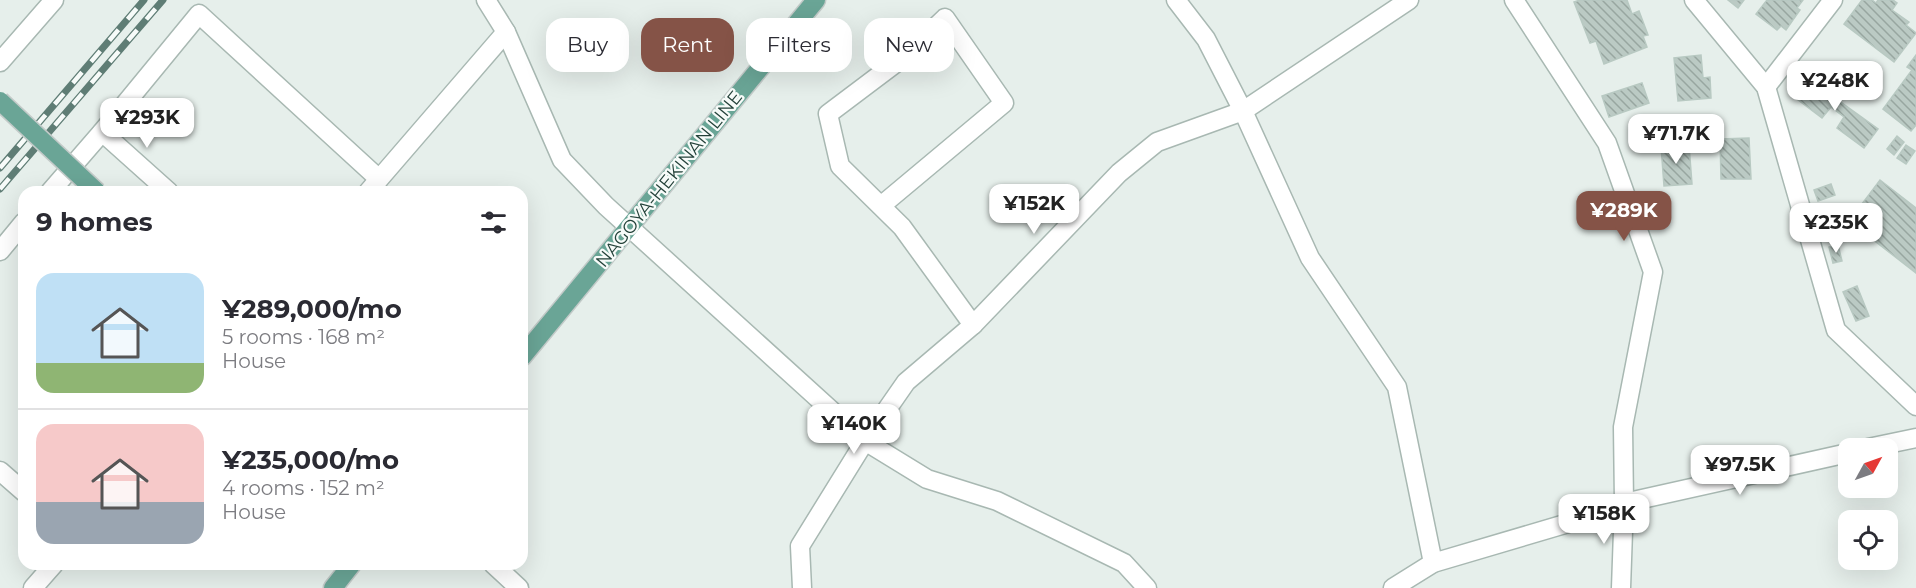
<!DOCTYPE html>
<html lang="en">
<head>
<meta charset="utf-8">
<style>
	:root { --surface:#fff; --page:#f2f2f3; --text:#2b2b33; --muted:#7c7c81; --line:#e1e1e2; --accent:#855347 }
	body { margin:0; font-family:Montserrat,sans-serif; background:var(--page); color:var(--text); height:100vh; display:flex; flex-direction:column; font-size:22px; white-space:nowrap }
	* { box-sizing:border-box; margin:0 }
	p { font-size:20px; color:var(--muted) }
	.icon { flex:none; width:33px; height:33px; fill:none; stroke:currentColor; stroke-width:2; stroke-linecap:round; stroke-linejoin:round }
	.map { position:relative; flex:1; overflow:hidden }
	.drawer { position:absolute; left:18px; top:186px; width:510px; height:384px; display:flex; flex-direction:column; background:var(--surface); border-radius:18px; box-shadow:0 6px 24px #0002 }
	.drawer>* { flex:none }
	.guide { position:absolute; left:546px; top:18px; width:570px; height:54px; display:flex; gap:12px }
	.needle { width:39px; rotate:50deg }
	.controls { position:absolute; left:1838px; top:438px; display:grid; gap:12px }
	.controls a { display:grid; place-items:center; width:60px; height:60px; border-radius:12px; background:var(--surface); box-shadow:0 6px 24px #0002; font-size:30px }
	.price { position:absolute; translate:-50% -51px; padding:0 14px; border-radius:12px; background:#fff; color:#222; font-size:20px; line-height:39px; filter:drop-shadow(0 2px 3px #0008) }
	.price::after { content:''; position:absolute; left:50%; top:36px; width:18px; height:14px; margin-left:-9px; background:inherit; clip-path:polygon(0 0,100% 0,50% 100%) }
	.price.selected { background:var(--accent); color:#fff }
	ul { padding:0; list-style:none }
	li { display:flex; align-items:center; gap:18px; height:150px; padding:0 18px }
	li+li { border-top:2px solid var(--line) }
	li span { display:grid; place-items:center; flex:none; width:168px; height:120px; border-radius:18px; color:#555 }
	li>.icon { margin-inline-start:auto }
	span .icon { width:72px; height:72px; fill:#fffc; stroke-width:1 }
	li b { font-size:26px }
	h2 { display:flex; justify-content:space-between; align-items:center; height:72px; padding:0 18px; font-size:26px }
	.tag { padding:0 21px; border-radius:18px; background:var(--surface); box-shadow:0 6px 24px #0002; font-size:21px; line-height:54px }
	.tag.selected { background:var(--accent); color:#fff }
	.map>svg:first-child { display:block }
	.building { fill:url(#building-back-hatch); stroke:#b8c9c2; stroke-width:1.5 }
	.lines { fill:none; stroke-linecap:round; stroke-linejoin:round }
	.minor-casing { stroke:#a8b8b2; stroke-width:21 }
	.major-casing { stroke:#c2cac8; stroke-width:21 }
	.minor { stroke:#fff; stroke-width:18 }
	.major { stroke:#6aa596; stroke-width:18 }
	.rail-casing { stroke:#5f7d75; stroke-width:7 }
	.rail { stroke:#f7fbf9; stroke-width:4.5; stroke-dasharray:14; stroke-linecap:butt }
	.major-bridge-casing { stroke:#c2cac8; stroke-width:21; stroke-linecap:butt }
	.major-bridge { stroke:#6aa596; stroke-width:18 }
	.labels { text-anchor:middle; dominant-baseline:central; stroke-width:4.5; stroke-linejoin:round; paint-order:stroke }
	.street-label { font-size:18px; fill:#24423a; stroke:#f7fbf9 }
</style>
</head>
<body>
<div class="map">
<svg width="1916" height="588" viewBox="0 0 1916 588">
	<defs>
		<pattern id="building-back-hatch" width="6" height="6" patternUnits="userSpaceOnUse" patternTransform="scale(1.5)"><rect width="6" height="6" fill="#bbcac4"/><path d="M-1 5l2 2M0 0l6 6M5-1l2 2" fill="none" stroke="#98a6a0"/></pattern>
	</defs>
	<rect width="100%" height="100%" fill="#e6efeb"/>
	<g class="building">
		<path d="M 1580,0 L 1627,0 L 1632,14 L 1639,11 L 1648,35 L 1643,36 L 1647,47 L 1604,64 L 1596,41 L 1590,43 L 1574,2 Z"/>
		<path d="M 1728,0 L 1744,0 L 1738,8 Z"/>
		<path d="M 1767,0 L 1803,0 L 1797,8 L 1800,10 L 1786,30 L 1781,26 L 1777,30 L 1756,14 Z"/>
		<path d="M 1862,0 L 1872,0 L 1876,3 L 1878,0 L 1893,0 L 1897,3 L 1892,10 L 1909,22 L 1906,25 L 1916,33 L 1894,62 L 1844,24 Z"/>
		<path d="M 1701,55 L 1703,78 L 1710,77 L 1711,98 L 1678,101 L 1674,58 Z"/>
		<path d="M 1916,55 L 1916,125 L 1911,131 L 1883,109 L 1912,70 L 1907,67 Z"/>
		<path d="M 1806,77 L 1878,129 L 1864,148 L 1837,128 L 1844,117 L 1831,107 L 1822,118 L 1793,96 Z"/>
		<path d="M 1642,83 L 1649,103 L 1609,117 L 1602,96 Z"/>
		<path d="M 1897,136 L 1904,142 L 1894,155 L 1887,149 Z"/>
		<path d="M 1749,138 L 1751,179 L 1721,179 L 1720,139 Z"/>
		<path d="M 1689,145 L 1692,184 L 1664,186 L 1661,146 Z"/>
		<path d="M 1906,145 L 1915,151 L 1906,164 L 1897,158 Z"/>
		<path d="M 1880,180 L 1916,208 L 1916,273 L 1849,221 Z"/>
		<path d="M 1831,184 L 1835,195 L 1818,201 L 1814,190 Z"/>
		<path d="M 1838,245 L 1842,261 L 1833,263 L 1829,247 Z"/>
		<path d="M 1857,286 L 1869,316 L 1856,321 L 1843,292 Z"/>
	</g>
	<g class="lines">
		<defs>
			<g id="minor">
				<path d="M 486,0 L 506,32 L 562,160 L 606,206 L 865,441 L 927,479 L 997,501 L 1124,563 L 1147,588"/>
				<path d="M 1176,0 L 1206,39 L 1243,111 L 1310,258 L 1397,387 L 1433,563"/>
				<path d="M 1514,0 L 1607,143 L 1653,272 L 1623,427 L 1624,503 L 1621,588"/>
				<path d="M 1694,0 L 1766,87 L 1836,330 L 1916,406"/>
				<path d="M 0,62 L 54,0"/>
				<path d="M 1766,87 L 1833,0"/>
				<path d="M 102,132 L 169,192"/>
				<path d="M 50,192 L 102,132 L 199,14 L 379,179"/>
				<path d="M 368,192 L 506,32"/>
				<path d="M 882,205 L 1004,103 L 945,18 L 905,56 L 828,114 L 840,166 L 902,227 L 973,325"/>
				<path d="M 0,251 L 24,222"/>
				<path d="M 1868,448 L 1916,438"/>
				<path d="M 0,471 L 24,492"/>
				<path d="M 493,564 L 519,588"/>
				<path d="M 33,588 L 54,564"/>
				<path d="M 802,588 L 800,546 L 865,441 L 906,382 L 973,325 L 1119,173 L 1157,142 L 1243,111 L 1409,0"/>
				<path d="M 1393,588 L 1433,563 L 1609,511 L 1624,503 L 1848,453"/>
			</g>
			<g id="major">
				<path d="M 522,357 L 816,0"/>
				<path d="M 333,588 L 352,564"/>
			</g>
		</defs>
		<use href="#minor" class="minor-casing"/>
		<use href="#major" class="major-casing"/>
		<use href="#minor" class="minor"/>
		<use href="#major" class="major"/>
		<defs>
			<g id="rail">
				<path d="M 0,168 L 144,0"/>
				<path d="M 0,189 L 163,0"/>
			</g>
		</defs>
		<use href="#rail" class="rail-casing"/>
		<use href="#rail" class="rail"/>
		<defs>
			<path id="major-bridge" d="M 0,101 L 97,192"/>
		</defs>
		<use href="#major-bridge" class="major-bridge-casing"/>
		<use href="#major-bridge" class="major-bridge"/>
	</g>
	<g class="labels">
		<g class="street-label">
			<text transform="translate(669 179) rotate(-51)">NAGOYA-HEKINAN LINE</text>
		</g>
	</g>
</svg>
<div class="controls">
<a><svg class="needle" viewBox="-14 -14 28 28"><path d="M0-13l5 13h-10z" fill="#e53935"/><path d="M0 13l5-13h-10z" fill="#7c7c81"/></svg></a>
<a><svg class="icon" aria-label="locate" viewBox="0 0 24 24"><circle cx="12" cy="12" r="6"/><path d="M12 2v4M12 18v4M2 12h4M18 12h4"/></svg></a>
</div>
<b class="price" style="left:1835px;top:112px">¥248K</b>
<b class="price" style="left:147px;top:149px">¥293K</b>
<b class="price" style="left:1676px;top:165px">¥71.7K</b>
<b class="price" style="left:1034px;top:235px">¥152K</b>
<b class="price selected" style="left:1624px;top:242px">¥289K</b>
<b class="price" style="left:1836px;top:254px">¥235K</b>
<b class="price" style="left:854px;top:455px">¥140K</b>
<b class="price" style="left:1740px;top:496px">¥97.5K</b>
<b class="price" style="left:1604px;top:545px">¥158K</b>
<div class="guide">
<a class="tag">Buy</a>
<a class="tag selected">Rent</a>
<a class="tag">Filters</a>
<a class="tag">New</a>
</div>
<section class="drawer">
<h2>9 homes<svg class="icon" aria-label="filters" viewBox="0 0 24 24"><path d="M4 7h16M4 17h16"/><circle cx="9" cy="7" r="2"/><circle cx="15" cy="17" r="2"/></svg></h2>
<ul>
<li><span style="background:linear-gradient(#bfe0f5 75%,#8fb573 0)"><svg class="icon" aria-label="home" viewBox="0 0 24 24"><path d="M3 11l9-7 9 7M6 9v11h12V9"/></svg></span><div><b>¥289,000/mo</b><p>5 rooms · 168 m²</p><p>House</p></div></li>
<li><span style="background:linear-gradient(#f6c9c9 65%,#9aa5b1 0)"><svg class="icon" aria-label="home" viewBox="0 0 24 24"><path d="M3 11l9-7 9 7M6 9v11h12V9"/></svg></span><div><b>¥235,000/mo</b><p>4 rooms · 152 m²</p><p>House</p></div></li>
</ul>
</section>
</div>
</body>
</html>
